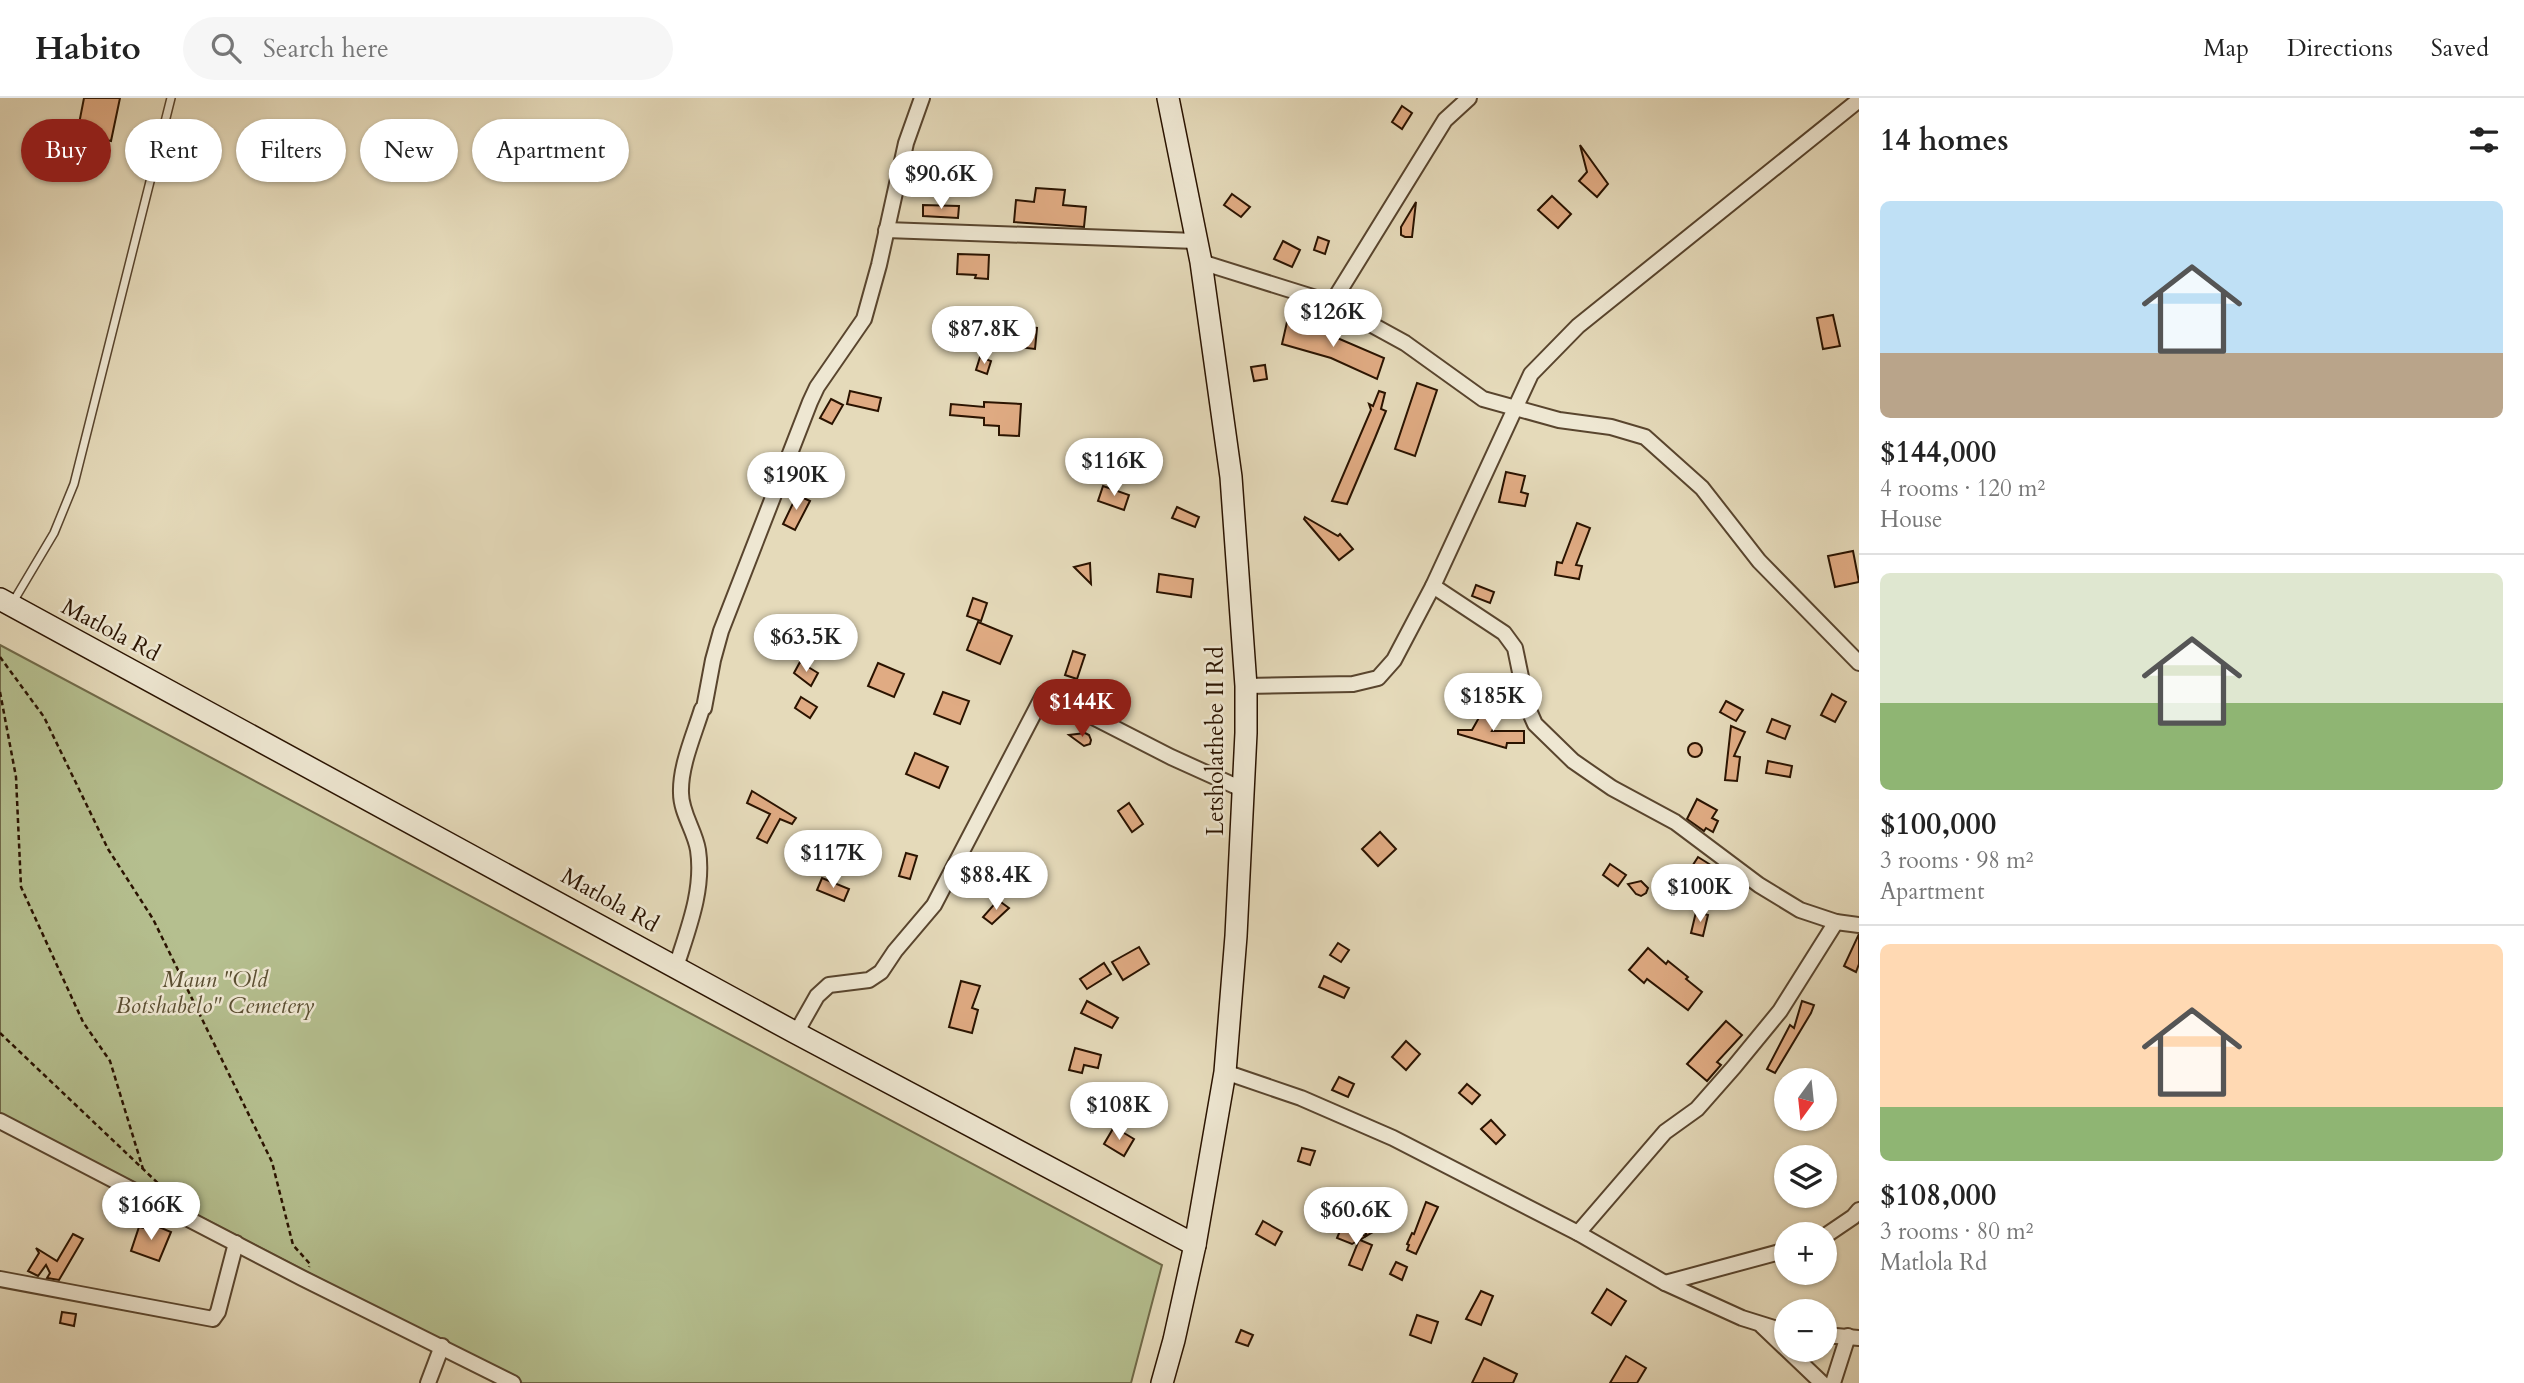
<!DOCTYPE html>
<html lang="en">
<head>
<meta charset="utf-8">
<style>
	:root { --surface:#fff; --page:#f6f6f6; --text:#222; --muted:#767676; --line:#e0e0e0; --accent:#8f2418 }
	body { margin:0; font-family:Cardo,serif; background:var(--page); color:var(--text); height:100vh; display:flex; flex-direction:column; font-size:26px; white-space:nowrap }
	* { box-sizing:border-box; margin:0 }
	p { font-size:23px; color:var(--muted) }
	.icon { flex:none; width:38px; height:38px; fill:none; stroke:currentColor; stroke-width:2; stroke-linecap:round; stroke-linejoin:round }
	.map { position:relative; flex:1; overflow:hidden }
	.sheet { display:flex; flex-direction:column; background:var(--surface); width:665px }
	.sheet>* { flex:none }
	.hud { position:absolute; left:21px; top:21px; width:665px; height:63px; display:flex; gap:14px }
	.needle { width:46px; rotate:195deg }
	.tools { position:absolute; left:1774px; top:970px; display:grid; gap:14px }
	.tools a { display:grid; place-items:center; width:63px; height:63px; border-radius:50%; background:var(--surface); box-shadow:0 2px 5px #0004; font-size:35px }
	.price { position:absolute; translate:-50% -60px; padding:0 16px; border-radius:24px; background:#fff; color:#222; font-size:23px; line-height:46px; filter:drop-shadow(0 2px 4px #0008) }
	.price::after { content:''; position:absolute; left:50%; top:42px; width:21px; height:16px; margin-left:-10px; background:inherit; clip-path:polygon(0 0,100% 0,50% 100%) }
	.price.current { background:var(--accent); color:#fff }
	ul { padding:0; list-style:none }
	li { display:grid; align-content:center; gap:14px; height:371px; padding:0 21px }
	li+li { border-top:2px solid var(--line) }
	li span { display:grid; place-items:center; height:217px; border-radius:10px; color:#555 }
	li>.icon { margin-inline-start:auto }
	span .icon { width:126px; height:126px; fill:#fffc; stroke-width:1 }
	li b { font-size:30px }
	h2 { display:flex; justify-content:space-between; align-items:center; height:84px; padding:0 21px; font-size:30px }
	.pill { padding:0 24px; border-radius:32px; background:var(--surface); box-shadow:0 2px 5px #0004; font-size:24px; line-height:63px }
	.pill.current { background:var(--accent); color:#fff }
	header { display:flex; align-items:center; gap:42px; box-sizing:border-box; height:98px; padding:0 35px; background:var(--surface); border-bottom:2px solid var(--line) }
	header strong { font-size:33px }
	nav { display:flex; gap:38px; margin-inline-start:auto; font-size:24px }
	.search { width:490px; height:63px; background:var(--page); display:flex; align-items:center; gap:18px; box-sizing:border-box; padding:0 24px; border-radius:38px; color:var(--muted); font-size:26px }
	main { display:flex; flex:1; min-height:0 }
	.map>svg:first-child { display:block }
	.green { fill:#b5bf8f; stroke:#706948; stroke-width:2 }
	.building { fill:#e0ab83; stroke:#2a1300; stroke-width:2 }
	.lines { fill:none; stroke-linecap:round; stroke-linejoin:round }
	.lane-casing { stroke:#59452e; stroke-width:10 }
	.street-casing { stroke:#59452e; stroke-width:18 }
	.secondary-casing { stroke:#2a1300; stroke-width:24 }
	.path { stroke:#2a1300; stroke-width:2.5; stroke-dasharray:5 3.5; stroke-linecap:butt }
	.lane { stroke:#eee7d2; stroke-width:7 }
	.street { stroke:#eee7d2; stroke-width:14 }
	.secondary { stroke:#eee7d2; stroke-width:21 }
	.labels { text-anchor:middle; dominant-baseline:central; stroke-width:5; stroke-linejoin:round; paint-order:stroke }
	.street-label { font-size:23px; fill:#2a1300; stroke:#eee7d2 }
	.park-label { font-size:23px; font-style:italic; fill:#5b4f32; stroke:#eee7d2 }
</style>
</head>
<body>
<header>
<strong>Habito</strong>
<div class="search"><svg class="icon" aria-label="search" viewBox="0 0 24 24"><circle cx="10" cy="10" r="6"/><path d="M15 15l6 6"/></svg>Search here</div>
<nav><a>Map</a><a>Directions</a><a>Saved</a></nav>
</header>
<main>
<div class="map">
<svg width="1859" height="1285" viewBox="0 0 1859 1285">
	<rect width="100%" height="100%" fill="#e5daba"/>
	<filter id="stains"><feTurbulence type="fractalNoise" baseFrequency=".00286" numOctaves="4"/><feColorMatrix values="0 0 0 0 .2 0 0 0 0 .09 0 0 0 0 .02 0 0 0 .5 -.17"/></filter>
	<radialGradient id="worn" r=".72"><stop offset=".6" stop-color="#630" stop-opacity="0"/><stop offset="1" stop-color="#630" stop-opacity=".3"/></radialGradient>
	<path class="green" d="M 0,547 L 1162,1167 L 1131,1285 L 522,1285 L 0,1015 Z"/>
	<g class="building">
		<path d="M 84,0 L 120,0 L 111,43 L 77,36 Z"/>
		<path d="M 1402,8 L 1412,15 L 1402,31 L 1392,24 Z"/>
		<path d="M 1580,47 L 1608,86 L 1597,99 L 1579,83 L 1587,74 Z"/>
		<path d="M 1036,90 L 1065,92 L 1063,107 L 1086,109 L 1084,129 L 1014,124 L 1016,102 L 1034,104 Z"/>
		<path d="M 1232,96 L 1250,109 L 1241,119 L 1224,107 Z"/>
		<path d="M 1552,98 L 1571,116 L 1558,130 L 1538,112 Z"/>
		<path d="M 1416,104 L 1412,139 L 1405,139 L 1401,137 L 1401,129 Z"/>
		<path d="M 923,107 L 959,108 L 958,120 L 923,118 Z"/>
		<path d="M 1318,139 L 1329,143 L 1325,156 L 1314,152 Z"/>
		<path d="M 1283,143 L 1300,152 L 1292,169 L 1274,161 Z"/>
		<path d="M 958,156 L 989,157 L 988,181 L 975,180 L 976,177 L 957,176 Z"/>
		<path d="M 1833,217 L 1840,248 L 1823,251 L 1817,220 Z"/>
		<path d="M 1287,224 L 1328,236 L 1384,260 L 1377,281 L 1331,260 L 1282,246 Z"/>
		<path d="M 1012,227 L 1037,230 L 1035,251 L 1010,248 Z"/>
		<path d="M 980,259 L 991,263 L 987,276 L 976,272 Z"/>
		<path d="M 1265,267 L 1267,281 L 1254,283 L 1251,269 Z"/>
		<path d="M 1417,285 L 1437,292 L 1415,358 L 1395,351 Z"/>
		<path d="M 850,293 L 881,300 L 878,313 L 847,306 Z"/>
		<path d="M 1379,293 L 1385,295 L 1381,311 L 1386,313 L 1375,340 L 1347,406 L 1332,403 L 1371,312 L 1369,306 L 1373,308 Z"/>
		<path d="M 831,301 L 843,307 L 832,326 L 820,320 Z"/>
		<path d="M 984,304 L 1021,306 L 1019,338 L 999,337 L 999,328 L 984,327 L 984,320 L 950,317 L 951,306 L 984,309 Z"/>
		<path d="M 1506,374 L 1525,378 L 1521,394 L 1528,396 L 1525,408 L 1499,404 Z"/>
		<path d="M 1103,388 L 1129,397 L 1124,412 L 1098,403 Z"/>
		<path d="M 797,397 L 810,403 L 795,432 L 783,426 Z"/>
		<path d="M 1177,409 L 1199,419 L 1195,429 L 1172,420 Z"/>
		<path d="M 1305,419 L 1338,438 L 1340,436 L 1353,451 L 1339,462 L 1304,421 Z"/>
		<path d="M 1577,425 L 1590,430 L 1576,467 L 1582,468 L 1579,481 L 1555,477 L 1557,464 L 1562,465 Z"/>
		<path d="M 1853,453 L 1859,484 L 1835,489 L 1828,458 Z"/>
		<path d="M 1090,465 L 1091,486 L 1074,469 Z"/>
		<path d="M 1159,476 L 1193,481 L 1191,499 L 1157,494 Z"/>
		<path d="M 1476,487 L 1494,494 L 1490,505 L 1472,498 Z"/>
		<path d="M 973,500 L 987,505 L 981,523 L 967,518 Z"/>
		<path d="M 978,524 L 1012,538 L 1000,566 L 967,552 Z"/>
		<path d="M 1073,553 L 1085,557 L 1077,581 L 1065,577 Z"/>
		<path d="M 800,564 L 818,575 L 811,588 L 794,575 Z"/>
		<path d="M 878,565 L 904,576 L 894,599 L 868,588 Z"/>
		<path d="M 943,594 L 969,603 L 960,626 L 934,616 Z"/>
		<path d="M 1832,596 L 1846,604 L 1835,624 L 1821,617 Z"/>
		<path d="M 801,599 L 817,609 L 810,620 L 795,610 Z"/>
		<path d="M 1726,603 L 1743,612 L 1736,623 L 1720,614 Z"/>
		<path d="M 1481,616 L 1497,624 L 1492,633 L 1524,633 L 1524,645 L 1507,645 L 1506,650 L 1458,636 L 1458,632 L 1472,632 Z"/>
		<path d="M 1772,621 L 1790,628 L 1785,641 L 1767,634 Z"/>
		<path d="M 1731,628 L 1745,634 L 1734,658 L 1740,659 L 1737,683 L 1725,682 Z"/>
		<path d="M 1085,635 L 1089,637 L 1091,642 L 1090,646 L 1084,648 L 1069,637 Z"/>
		<circle cx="1695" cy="652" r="7"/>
		<path d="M 915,655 L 948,669 L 939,690 L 906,676 Z"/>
		<path d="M 1768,663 L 1792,668 L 1790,679 L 1766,675 Z"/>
		<path d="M 752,693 L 796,720 L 792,726 L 780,721 L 767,745 L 757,740 L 770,716 L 747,705 Z"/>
		<path d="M 1697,701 L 1717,712 L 1712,720 L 1718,723 L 1713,734 L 1706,730 L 1704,733 L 1687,721 Z"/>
		<path d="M 1129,705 L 1143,726 L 1132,734 L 1118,713 Z"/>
		<path d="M 1380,734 L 1396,751 L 1378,768 L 1362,751 Z"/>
		<path d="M 906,755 L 917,758 L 910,781 L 899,778 Z"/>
		<path d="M 1698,759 L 1714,769 L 1708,780 L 1691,770 Z"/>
		<path d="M 1610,766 L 1626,777 L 1618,788 L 1603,777 Z"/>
		<path d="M 822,780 L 849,791 L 844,803 L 817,792 Z"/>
		<path d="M 1641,783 L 1648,790 L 1646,795 L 1641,798 L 1636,796 L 1628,786 Z"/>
		<path d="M 998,802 L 1009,810 L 992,826 L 983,819 Z"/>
		<path d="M 1696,814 L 1708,817 L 1703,838 L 1691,835 Z"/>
		<path d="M 1859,836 L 1859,866 L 1856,874 L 1844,868 Z"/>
		<path d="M 1338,845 L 1349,852 L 1341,864 L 1330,857 Z"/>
		<path d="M 1139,849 L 1149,866 L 1123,882 L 1112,864 Z"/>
		<path d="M 1648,850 L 1666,866 L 1668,863 L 1688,879 L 1686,881 L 1702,894 L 1688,912 L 1647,881 L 1644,885 L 1629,872 Z"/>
		<path d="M 1104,865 L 1111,876 L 1087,891 L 1080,881 Z"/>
		<path d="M 1324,878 L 1349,890 L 1344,900 L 1319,889 Z"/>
		<path d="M 961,883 L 980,888 L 972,910 L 978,912 L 972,935 L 949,929 Z"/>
		<path d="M 1087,903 L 1118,920 L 1112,930 L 1081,915 Z"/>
		<path d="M 1802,903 L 1814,907 L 1811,915 L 1775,975 L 1767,971 L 1790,927 L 1794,930 Z"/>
		<path d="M 1726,923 L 1742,937 L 1717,964 L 1721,967 L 1707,983 L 1687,966 Z"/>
		<path d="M 1406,943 L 1420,956 L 1406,972 L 1392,959 Z"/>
		<path d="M 1075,950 L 1101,957 L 1098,970 L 1084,967 L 1082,975 L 1069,972 Z"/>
		<path d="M 1339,979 L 1354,986 L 1348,999 L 1332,992 Z"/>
		<path d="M 1467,986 L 1480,997 L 1472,1006 L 1459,995 Z"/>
		<path d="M 1491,1022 L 1505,1037 L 1496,1046 L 1481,1031 Z"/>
		<path d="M 1114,1029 L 1134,1041 L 1124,1058 L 1104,1046 Z"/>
		<path d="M 1302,1050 L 1315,1053 L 1310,1067 L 1298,1063 Z"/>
		<path d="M 1426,1104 L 1438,1109 L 1416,1156 L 1407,1152 L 1409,1147 L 1407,1146 L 1412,1135 L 1414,1136 Z"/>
		<path d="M 1374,1115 L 1381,1119 L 1382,1125 L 1380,1130 L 1366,1138 L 1366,1122 L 1369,1117 Z"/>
		<path d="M 1263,1123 L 1282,1134 L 1275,1147 L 1256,1136 Z"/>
		<path d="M 1342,1128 L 1366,1138 L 1360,1142 L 1372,1147 L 1362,1172 L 1349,1167 L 1359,1142 L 1352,1146 L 1337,1140 Z"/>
		<path d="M 139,1129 L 153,1132 L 159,1129 L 171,1134 L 159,1163 L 131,1153 Z"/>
		<path d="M 73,1136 L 83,1141 L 59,1182 L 47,1180 L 50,1175 L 46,1167 L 38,1178 L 28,1173 L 39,1155 L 36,1150 L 57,1163 Z"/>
		<path d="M 1396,1164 L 1407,1169 L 1402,1182 L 1390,1176 Z"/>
		<path d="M 1607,1191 L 1626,1203 L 1611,1227 L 1592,1215 Z"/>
		<path d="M 1481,1193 L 1493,1198 L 1481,1227 L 1466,1221 Z"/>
		<path d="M 62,1214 L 76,1216 L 74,1228 L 60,1225 Z"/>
		<path d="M 1417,1217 L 1438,1224 L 1431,1245 L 1410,1237 Z"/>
		<path d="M 1241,1232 L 1253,1237 L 1248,1248 L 1236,1244 Z"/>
		<path d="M 1626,1258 L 1646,1270 L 1637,1285 L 1610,1285 Z"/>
		<path d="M 1484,1260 L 1517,1276 L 1513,1285 L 1472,1285 Z"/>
	</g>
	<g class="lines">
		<defs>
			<path id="lane" d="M 13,504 L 54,435 L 74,386 L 171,0"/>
			<g id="street">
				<path d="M 886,132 L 1196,143"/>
				<path d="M 1201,164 L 1332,205 L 1405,245 L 1483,301 L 1559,322 L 1611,329 L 1645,339 L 1702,390 L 1759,463 L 1859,565"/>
				<path d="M 1332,205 L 1445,22 L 1469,0"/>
				<path d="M 1433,488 L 1504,535 L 1515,550 L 1527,608 L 1535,626 L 1573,663 L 1612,690 L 1675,724 L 1759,787 L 1800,812 L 1836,824 L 1859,827"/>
				<path d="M 1246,588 L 1353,586 L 1378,580 L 1394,562 L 1433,488 L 1531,276 L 1578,228 L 1859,2"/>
				<path d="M 676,869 C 688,831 704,792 698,752 C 695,733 681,715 681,695 C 680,668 694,637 702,611 L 704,610 L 713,562 L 721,533 L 810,304 L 817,289 L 864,221 L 879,167 L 906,45 L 922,0"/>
				<path d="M 796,935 L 817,898 L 829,887 L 869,882 L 881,874 L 895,853 L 934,807 L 1044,596 L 1050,597 L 1171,659 L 1244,692"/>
				<path d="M 1225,974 L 1301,1000 L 1393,1040 L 1578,1135 L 1665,1185 L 1742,1220 L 1787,1234"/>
				<path d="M 0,1023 L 302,1180 L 513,1285"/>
				<path d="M 1578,1135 L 1665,1034 L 1697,1011 L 1734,969 L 1780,913 L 1836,824"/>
				<path d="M 1825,1138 L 1853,1119 L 1859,1112"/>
				<path d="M 0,1181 L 213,1221 L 218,1214 L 236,1145"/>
				<path d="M 1665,1185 L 1787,1152"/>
				<path d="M 1762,1228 L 1822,1285"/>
				<path d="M 1825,1237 L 1859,1240"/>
				<path d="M 428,1285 L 442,1248"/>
				<path d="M 1833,1285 L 1848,1238"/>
			</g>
			<g id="secondary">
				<path d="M 0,501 L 796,935 L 1195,1147"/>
				<path d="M 1162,1285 L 1174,1242 L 1195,1147 L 1225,974 L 1236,838 L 1246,635 L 1246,588 L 1231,379 L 1201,164 L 1168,0"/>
			</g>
		</defs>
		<use href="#lane" class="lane-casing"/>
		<use href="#street" class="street-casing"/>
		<use href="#secondary" class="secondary-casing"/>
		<g class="path">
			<path d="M 0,559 L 44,619 L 108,751 L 153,821 L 272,1064 L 293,1147 L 310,1166 L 309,1169"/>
			<path d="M 0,594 L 16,679 L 21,789 L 83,924 L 110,963 L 143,1071"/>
			<path d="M 0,935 L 162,1089"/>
		</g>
		<use href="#lane" class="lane"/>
		<use href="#street" class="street"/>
		<use href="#secondary" class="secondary"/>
	</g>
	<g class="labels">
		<g class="street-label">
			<text transform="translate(111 532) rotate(28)">Matlola Rd</text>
			<text transform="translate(1215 643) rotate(-90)">Letsholathebe II Rd</text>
			<text transform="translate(610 802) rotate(29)">Matlola Rd</text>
		</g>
		<g class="park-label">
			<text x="215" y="881">Maun "Old<tspan x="215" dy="26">Botshabelo" Cemetery</tspan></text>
		</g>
	</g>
	<rect width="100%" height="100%" filter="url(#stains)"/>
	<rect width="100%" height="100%" fill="url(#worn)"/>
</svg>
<div class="tools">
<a><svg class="needle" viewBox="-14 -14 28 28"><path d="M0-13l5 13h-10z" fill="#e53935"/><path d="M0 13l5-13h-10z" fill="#767676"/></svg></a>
<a><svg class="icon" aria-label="layers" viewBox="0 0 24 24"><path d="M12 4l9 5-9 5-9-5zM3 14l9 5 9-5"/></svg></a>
<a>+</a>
<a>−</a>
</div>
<b class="price" style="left:941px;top:113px">$90.6K</b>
<b class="price" style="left:1333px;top:251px">$126K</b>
<b class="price" style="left:984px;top:268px">$87.8K</b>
<b class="price" style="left:1114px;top:400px">$116K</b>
<b class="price" style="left:796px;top:414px">$190K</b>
<b class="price" style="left:806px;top:576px">$63.5K</b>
<b class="price" style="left:1493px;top:635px">$185K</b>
<b class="price current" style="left:1082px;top:641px">$144K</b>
<b class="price" style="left:833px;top:792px">$117K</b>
<b class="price" style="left:996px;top:814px">$88.4K</b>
<b class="price" style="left:1700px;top:826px">$100K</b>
<b class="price" style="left:1119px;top:1044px">$108K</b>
<b class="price" style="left:151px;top:1144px">$166K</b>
<b class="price" style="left:1356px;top:1149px">$60.6K</b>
<div class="hud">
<a class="pill current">Buy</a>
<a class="pill">Rent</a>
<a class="pill">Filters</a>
<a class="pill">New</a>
<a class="pill">Apartment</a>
</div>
</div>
<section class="sheet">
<h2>14 homes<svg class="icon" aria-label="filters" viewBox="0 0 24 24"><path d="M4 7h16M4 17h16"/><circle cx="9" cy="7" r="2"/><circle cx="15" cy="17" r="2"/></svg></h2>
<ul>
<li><span style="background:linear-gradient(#bfe0f5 70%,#b9a48a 0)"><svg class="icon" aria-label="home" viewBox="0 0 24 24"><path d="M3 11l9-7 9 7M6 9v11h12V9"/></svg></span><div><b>$144,000</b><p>4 rooms · 120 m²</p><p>House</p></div></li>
<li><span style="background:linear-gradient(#dfe7d0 60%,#8fb573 0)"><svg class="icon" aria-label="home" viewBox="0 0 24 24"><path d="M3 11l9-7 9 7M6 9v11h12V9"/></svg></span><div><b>$100,000</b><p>3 rooms · 98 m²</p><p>Apartment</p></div></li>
<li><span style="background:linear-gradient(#ffd9b3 75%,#8fb573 0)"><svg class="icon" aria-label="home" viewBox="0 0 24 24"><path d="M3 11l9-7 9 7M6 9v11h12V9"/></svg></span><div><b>$108,000</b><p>3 rooms · 80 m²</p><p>Matlola Rd</p></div></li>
</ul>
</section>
</main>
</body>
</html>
